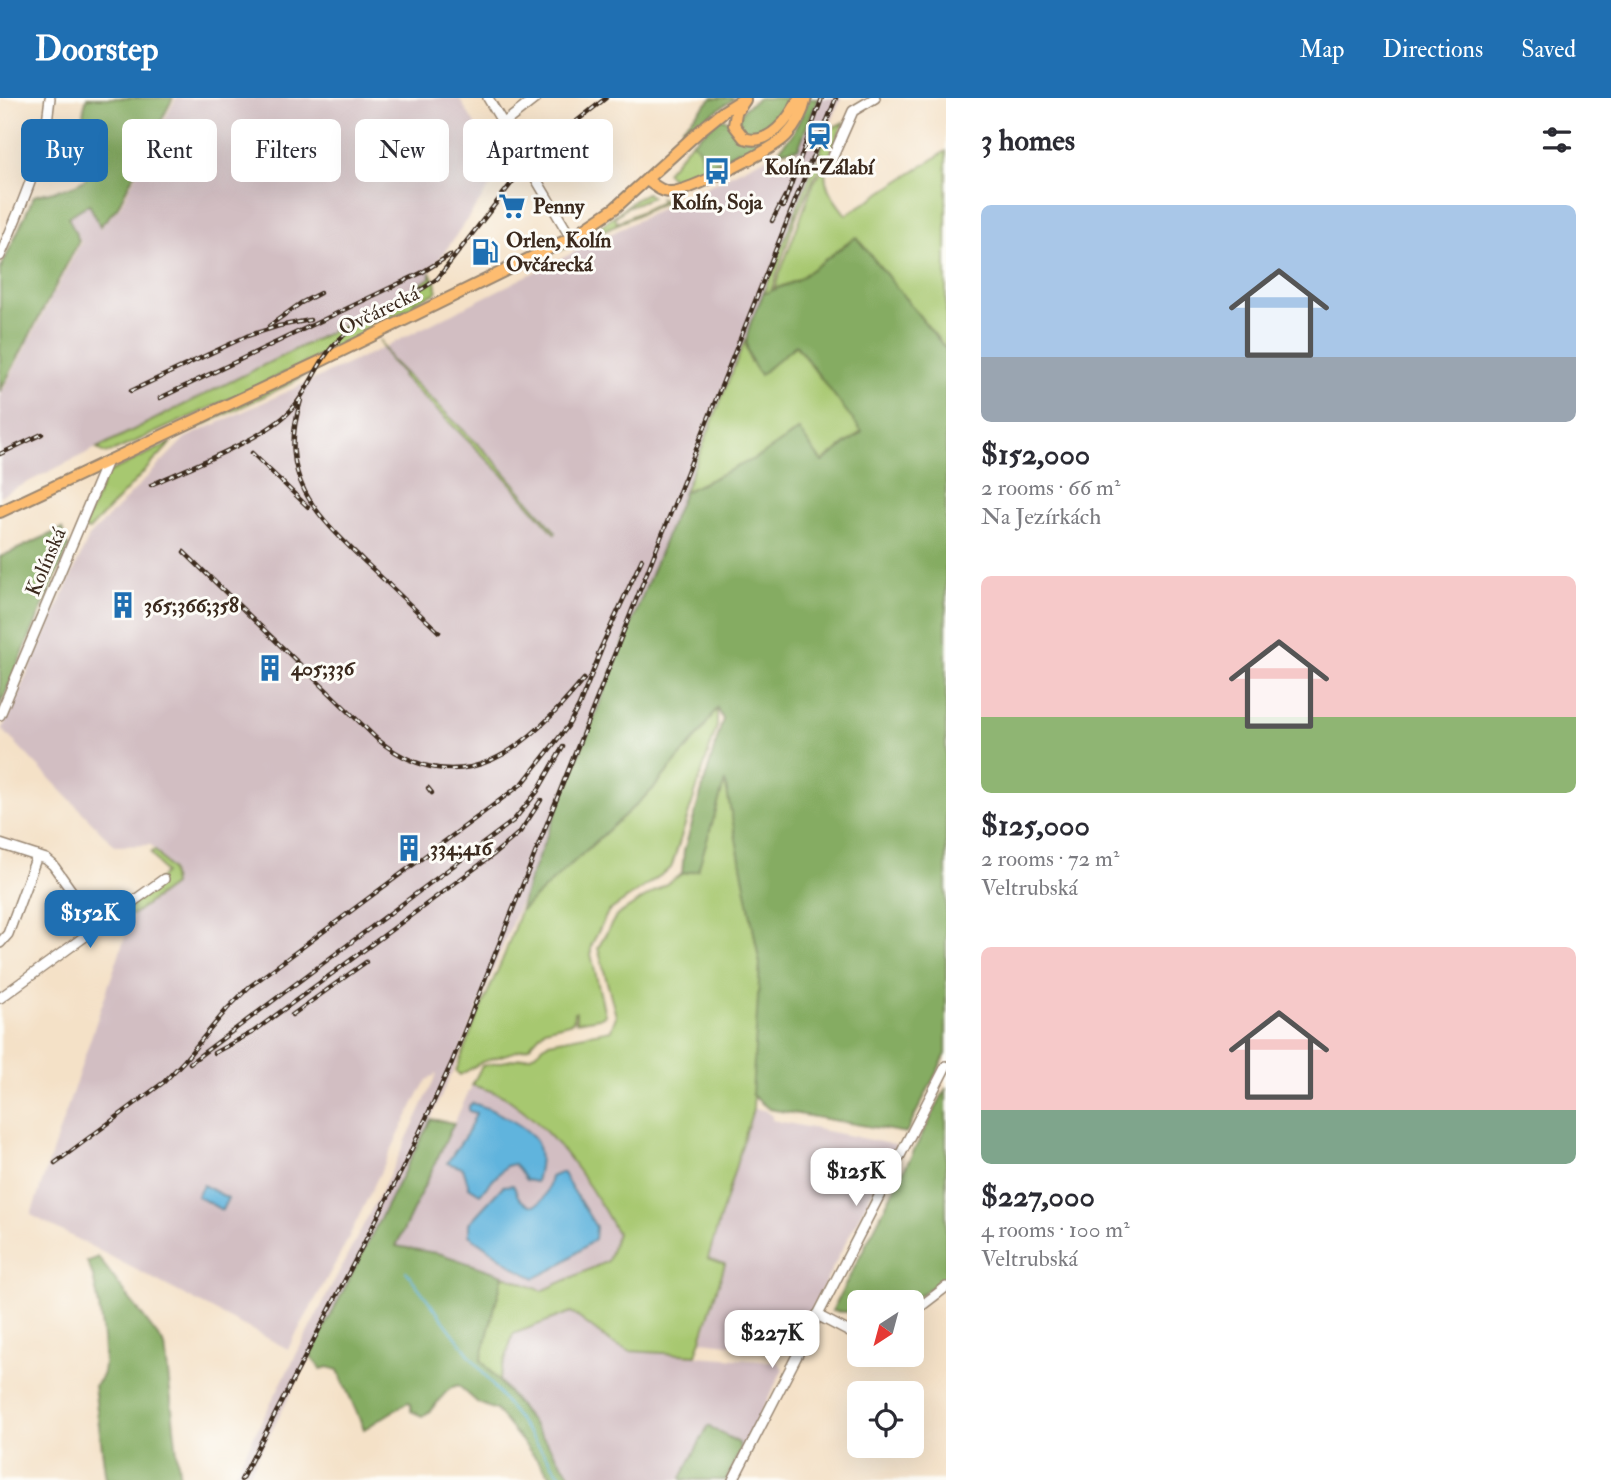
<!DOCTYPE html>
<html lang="en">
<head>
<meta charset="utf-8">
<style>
	:root { --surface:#fff; --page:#f2f2f3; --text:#2b2b33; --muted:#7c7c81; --accent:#1f6fb2 }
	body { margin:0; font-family:"IM FELL Double Pica",serif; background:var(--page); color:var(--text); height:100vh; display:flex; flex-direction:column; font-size:26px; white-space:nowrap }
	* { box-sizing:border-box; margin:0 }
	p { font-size:23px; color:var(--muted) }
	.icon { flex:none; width:38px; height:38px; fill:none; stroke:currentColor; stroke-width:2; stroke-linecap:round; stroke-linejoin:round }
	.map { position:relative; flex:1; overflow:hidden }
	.side { display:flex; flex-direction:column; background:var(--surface); width:665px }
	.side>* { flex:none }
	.banner { position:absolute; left:21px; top:21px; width:665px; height:63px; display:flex; gap:14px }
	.needle { width:46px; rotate:216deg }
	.controls { position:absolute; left:847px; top:1192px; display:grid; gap:14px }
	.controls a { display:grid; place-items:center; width:77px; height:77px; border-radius:10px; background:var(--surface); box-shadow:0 7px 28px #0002; font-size:35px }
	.price { position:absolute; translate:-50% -60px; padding:0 16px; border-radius:14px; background:#fff; color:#222; font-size:23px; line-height:46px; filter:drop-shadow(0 2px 4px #0008) }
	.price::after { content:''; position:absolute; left:50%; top:42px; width:21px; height:16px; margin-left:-10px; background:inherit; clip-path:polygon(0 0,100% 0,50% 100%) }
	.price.current { background:var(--accent); color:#fff }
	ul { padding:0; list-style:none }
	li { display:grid; align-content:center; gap:14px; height:371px; padding:0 35px }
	li span { display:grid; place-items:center; height:217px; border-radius:10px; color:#555 }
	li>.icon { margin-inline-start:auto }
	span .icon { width:126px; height:126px; fill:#fffc; stroke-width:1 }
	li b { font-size:30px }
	h2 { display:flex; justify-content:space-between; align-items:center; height:84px; padding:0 35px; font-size:30px }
	.pill { padding:0 24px; border-radius:10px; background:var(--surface); box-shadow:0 7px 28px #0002; font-size:24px; line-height:63px }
	.pill.current { background:var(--accent); color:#fff }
	header { display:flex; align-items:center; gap:42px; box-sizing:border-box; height:98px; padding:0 35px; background:var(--accent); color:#fff }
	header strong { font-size:33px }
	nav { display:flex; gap:38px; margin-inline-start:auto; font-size:24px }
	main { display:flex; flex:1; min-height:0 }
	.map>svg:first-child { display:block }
	.industrial { fill:#d2bec2 }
	.green { fill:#a7c870; stroke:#717947; stroke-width:2 }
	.forest { fill:#85ac62; stroke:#606b40; stroke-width:2 }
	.water { fill:#61b4dd; stroke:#4e6f7e; stroke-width:2 }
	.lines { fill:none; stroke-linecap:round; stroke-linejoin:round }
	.stream { stroke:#61b4dd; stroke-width:2 }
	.minor-casing { stroke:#988672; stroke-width:12 }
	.major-casing { stroke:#988672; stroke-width:14 }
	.minor { stroke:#fff; stroke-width:9 }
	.major { stroke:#fdbc70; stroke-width:10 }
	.rail-casing { stroke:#3b2a1e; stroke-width:4.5 }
	.rail { stroke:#fdfcf7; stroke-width:2; stroke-dasharray:5; stroke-linecap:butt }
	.labels { text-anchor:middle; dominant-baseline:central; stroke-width:6; stroke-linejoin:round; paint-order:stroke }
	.poi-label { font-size:21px; font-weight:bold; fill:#3b2a1e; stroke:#fdfcf7; text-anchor:start }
	.street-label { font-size:21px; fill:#3b2a1e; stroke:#fdfcf7 }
</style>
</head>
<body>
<header>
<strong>Doorstep</strong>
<nav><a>Map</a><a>Directions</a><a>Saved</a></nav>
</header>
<main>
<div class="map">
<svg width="946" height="1382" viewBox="0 0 946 1382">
	<rect width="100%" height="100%" fill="#fdfcf7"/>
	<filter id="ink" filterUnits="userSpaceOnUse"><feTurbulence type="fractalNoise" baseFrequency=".0143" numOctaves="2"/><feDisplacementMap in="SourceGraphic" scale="14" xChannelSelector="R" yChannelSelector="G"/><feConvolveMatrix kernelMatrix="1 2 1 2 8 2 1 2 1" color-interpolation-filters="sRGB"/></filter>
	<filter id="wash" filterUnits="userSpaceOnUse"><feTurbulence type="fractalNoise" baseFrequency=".00686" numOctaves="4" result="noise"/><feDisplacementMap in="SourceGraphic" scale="28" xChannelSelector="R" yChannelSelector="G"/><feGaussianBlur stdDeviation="1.57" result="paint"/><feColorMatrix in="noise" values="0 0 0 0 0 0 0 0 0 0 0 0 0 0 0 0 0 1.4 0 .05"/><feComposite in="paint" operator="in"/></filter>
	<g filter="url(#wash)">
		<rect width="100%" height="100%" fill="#f4e1c7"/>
		<g class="industrial">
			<path d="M 176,0 L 459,0 L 502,71 L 430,175 L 430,180 L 391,204 L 0,398 L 0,298 L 81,144 L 69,119 L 89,107 L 100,130 L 119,110 Z"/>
			<path d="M 818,0 L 841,0 L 456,966 L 406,1074 L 246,1382 L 231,1382 L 394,1068 L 437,976 L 427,982 L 419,995 L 341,1155 L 288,1251 L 31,1117 L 133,815 L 171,771 L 151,747 L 115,748 L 2,631 L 89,439 L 185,340 L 387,248 L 664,109 L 765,60 L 793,62 Z"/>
			<path d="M 472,987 L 506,999 L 557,1044 L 607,1116 L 617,1136 L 608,1163 L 542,1194 L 503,1177 L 395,1149 Z"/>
			<path d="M 753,1011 L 764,1012 L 772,1018 L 772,1022 L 896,1047 L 790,1253 L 702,1243 L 725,1166 L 707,1161 Z"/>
			<path d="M 571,1214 L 612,1245 L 629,1253 L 778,1264 L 783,1271 L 727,1382 L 574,1382 L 499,1282 L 513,1236 Z"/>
		</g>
		<g class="green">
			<path d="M 844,24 L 829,58 L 819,55 L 828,32 Z"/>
			<path d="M 692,44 L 698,49 L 705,69 L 740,52 L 744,56 L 678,87 L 666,74 Z"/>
			<path d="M 946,53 L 946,251 L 856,139 L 796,183 L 774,191 L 814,84 L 826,68 C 822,88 834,101 846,117 Z"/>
			<path d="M 816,62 L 824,65 L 814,80 L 796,119 L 771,193 L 763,196 Z"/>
			<path d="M 647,95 L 652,99 L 627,109 L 615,119 L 617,125 L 661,104 L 660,100 L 665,104 L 559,153 L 597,131 L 637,100 Z"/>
			<path d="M 430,175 L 436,184 L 437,192 L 434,196 L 414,204 L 413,209 C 388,220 367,235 342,247 C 267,284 191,319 114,353 L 104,355 L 97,350 L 391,204 L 430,180 Z"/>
			<path d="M 380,242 L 391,262 L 493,361 L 556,434 L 555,436 L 503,377 L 402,278 L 403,276 L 390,262 Z"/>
			<path d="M 745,242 L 750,264 L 795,247 L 862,333 L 822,364 L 798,332 L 760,359 L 684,394 Z"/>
			<path d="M 310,273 L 292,285 L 199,329 L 197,325 Z"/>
			<path d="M 172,344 L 89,432 L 83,431 L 107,375 Z"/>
			<path d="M 717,609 L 717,628 L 671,770 L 608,814 L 591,848 L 591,856 L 605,917 L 599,920 L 576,924 L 576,914 L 574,914 L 573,924 L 545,931 L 529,949 L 482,964 L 460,977 L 456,973 L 477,919 L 504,858 L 520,813 L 652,692 L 701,634 Z"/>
			<path d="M 725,681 L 760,866 L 753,1011 L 708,1160 L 725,1166 L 696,1257 L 629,1253 L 612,1245 L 571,1214 L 513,1236 L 499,1282 L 531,1323 L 481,1262 L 503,1177 L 542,1193 L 608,1163 L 617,1135 C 590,1085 555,1033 508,1001 C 498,994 483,991 472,987 L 482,968 L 531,958 L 549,944 L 611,932 L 616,918 L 598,850 L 616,818 L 682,776 L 698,772 Z"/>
			<path d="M 155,752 L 171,772 L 173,787 L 132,817 L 126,813 L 165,775 L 151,755 Z"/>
		</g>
		<g class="forest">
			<path d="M 87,0 L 173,0 L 117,110 L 100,128 L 89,106 L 68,119 L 79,143 L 0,294 L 0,172 L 34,98 C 49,93 67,92 81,84 C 98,75 83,38 83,22 C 83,15 84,7 87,0 Z"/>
			<path d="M 712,0 L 735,0 L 707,19 L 687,36 L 682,30 Z"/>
			<path d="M 759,0 L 796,0 C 785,18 771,39 747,36 L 739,27 C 738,12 748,7 759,0 Z"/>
			<path d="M 810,0 L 818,0 L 798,51 L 781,53 L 780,50 L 792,37 Z"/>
			<path d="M 721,20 L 729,23 L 737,38 L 764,43 L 769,47 L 744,56 L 739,52 L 705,69 L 698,49 L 692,44 Z"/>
			<path d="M 856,139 L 946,251 L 946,956 L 906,1035 L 769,1011 L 752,997 L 760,866 L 725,683 L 698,772 L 682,776 L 684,753 L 723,621 L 717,610 L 701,634 L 652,692 L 520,813 L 528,785 L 684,394 L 760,358 L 799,332 L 822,364 L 862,334 L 796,247 L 760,277 C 736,244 749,230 763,196 L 796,183 Z"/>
			<path d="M 62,431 L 66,445 L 69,448 L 0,608 L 0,459 Z"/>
			<path d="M 946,990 L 946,1179 L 910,1204 L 859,1204 L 859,1215 L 832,1213 Z"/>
			<path d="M 431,1021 L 454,1025 L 396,1148 L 441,1156 L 503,1177 L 481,1262 L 531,1323 L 574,1382 L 554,1382 L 496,1312 L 478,1305 L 458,1287 C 442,1291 437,1312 422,1318 L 411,1313 L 411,1306 L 408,1304 L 364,1331 L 338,1272 L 328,1269 L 321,1271 L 310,1258 Z"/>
			<path d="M 98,1159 L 165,1248 L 180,1382 L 106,1382 L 94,1288 C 98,1284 102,1280 103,1274 C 107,1255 97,1179 87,1164 Z"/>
			<path d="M 708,1328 L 739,1345 L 740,1352 L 726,1382 L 682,1382 L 681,1380 Z"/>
		</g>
		<g class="water">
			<path d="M 472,1005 C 488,1009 531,1029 537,1045 C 542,1059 539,1070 536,1084 L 526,1082 L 514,1066 L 506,1068 L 480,1096 L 469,1089 L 463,1070 L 447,1065 L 468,1034 L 476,1015 L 469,1013 L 469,1008 Z"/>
			<path d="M 562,1074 L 596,1129 L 595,1141 L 557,1169 L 535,1180 L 520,1173 L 469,1137 L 469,1125 L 503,1088 L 513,1087 C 517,1092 516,1098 521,1102 C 540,1118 548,1093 551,1079 Z"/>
			<path d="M 203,1087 L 228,1100 L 222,1112 L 197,1098 Z"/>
		</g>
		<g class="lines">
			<path class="stream" d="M 406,1173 L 564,1382"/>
		</g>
	</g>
	<g filter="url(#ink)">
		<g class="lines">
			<defs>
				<g id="minor">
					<path d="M 488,0 L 571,140"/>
					<path d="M 504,25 L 536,0"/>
					<path d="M 831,63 L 853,13 L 875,0"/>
					<path d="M 0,158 C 22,106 45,56 50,0"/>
					<path d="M 0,617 L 107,363"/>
					<path d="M 0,746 L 46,761 L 53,767 L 97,829"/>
					<path d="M 0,845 L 8,836 L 37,758"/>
					<path d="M 0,900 L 164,781"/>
					<path d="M 912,1215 L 946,1189"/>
					<path d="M 817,1217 L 859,1239"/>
					<path d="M 733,1382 L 946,968"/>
				</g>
				<g id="major">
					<path d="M 745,2 L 736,15 L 734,27 L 744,40 C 769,49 790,20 799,0"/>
					<path d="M 647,82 C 654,87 661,94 670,94 C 689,94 772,52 786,38 C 797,27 803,14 806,0"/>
					<path d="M 0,414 L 321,263 L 571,140 L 615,110 L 703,30 L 724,13 L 745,0"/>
				</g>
			</defs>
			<use href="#minor" class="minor-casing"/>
			<use href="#major" class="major-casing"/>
			<use href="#minor" class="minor"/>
			<use href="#major" class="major"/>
			<defs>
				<g id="rail">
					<path d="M 783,109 L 822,0"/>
					<path d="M 772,123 L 785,98"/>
					<path d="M 269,228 L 301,205 L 320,195"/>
					<path d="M 131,293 L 247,238 L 279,228 L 310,222"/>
					<path d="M 160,300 L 421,175 L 450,157"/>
					<path d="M 301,302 C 277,379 314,415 365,464 C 390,487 414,511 439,534"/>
					<path d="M 252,355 L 308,409"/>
					<path d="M 0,356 L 42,336"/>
					<path d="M 151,387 C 189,369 265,341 291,312 C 312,289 318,259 343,238 C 371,214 409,203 438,180 L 524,69 L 545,48 L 606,0"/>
					<path d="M 184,454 L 377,641 C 462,710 529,648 584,581"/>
					<path d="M 598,556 L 642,461"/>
					<path d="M 428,690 L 432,695"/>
					<path d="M 292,917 L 366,864"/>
					<path d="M 214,955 L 253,934 L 493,757 L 520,734 L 541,702"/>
					<path d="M 190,965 L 513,723 L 537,694 L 563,649"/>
					<path d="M 55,1065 L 164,984 L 184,963 L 227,911 L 249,889 L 523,685 L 568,628 L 579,608 L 603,548"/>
					<path d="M 241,1382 L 402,1072 L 452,964 L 836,0"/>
				</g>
			</defs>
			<use href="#rail" class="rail-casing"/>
			<use href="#rail" class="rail"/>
		</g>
	</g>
	<defs>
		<symbol id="station-bare" viewBox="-9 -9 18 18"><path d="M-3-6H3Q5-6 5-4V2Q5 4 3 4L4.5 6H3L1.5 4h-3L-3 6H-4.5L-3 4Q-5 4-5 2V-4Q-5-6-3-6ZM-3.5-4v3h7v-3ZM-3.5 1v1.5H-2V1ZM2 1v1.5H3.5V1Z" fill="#1f6fb2" stroke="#fdfcf7" stroke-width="2.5" paint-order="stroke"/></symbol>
		<symbol id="bus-bare" viewBox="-9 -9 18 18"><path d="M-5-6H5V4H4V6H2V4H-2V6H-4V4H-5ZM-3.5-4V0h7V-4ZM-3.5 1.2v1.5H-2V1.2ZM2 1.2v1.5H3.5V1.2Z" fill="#1f6fb2" stroke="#fdfcf7" stroke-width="2.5" paint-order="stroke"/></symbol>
		<symbol id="supermarket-bare" viewBox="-9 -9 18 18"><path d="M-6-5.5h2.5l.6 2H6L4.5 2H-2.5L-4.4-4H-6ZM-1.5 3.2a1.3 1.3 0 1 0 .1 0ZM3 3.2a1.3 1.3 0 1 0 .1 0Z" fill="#1f6fb2" stroke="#fdfcf7" stroke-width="2.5" paint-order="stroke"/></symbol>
		<symbol id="fuel-bare" viewBox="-9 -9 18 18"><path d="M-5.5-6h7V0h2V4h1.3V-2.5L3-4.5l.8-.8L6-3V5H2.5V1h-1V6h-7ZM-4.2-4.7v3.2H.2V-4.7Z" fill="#1f6fb2" stroke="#fdfcf7" stroke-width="2.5" paint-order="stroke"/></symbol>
		<symbol id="building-bare" viewBox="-9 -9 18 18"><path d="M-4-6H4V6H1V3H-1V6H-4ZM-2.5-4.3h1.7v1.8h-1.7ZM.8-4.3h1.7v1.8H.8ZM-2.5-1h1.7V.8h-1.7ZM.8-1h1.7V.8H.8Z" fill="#1f6fb2" stroke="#fdfcf7" stroke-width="2.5" paint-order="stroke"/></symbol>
	</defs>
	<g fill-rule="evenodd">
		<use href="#station-bare" x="800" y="19" width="38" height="38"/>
		<use href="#bus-bare" x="698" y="54" width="38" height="38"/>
		<use href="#supermarket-bare" x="493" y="89" width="38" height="38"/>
		<use href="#fuel-bare" x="466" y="135" width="38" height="38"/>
		<use href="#building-bare" x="104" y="488" width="38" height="38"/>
		<use href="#building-bare" x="251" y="551" width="38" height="38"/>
		<use href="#building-bare" x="390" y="731" width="38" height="38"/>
	</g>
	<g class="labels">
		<g class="poi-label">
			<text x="819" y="69" text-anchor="middle">Kolín-Zálabí</text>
			<text x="717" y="104" text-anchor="middle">Kolín, Soja</text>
			<text x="533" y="108">Penny</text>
			<text x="506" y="142">Orlen, Kolín<tspan x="506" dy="24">Ovčárecká</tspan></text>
			<text x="144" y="507">365;366;358</text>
			<text x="291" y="570">405;336</text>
			<text x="430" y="750">334;416</text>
		</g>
		<g class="street-label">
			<text transform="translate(379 213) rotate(-26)">Ovčárecká</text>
			<text transform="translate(46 464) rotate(-67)">Kolínská</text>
		</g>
	</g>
</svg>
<div class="controls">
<a><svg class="needle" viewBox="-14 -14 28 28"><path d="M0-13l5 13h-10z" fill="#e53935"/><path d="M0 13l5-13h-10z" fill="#7c7c81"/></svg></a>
<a><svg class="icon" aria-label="locate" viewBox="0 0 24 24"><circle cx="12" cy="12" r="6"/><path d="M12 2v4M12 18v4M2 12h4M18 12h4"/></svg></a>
</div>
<b class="price current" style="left:90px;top:852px">$152K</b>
<b class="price" style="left:856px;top:1110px">$125K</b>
<b class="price" style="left:772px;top:1272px">$227K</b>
<div class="banner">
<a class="pill current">Buy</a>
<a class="pill">Rent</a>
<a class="pill">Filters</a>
<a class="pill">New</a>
<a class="pill">Apartment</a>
</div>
</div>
<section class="side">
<h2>3 homes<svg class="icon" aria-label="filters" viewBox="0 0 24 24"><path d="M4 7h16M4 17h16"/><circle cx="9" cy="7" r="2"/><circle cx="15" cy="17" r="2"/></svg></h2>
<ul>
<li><span style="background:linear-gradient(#a9c7e8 70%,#9aa5b1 0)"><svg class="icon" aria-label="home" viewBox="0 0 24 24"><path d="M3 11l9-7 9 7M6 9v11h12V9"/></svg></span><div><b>$152,000</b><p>2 rooms · 66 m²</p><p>Na Jezírkách</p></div></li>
<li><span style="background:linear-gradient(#f6c9c9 65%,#8fb573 0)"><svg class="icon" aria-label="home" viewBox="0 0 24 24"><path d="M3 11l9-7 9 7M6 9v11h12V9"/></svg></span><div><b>$125,000</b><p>2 rooms · 72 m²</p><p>Veltrubská</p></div></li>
<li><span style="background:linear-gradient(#f6c9c9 75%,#7fa58c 0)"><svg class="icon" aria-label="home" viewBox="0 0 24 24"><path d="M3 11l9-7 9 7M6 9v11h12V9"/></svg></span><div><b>$227,000</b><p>4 rooms · 100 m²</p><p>Veltrubská</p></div></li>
</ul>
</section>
</main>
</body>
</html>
